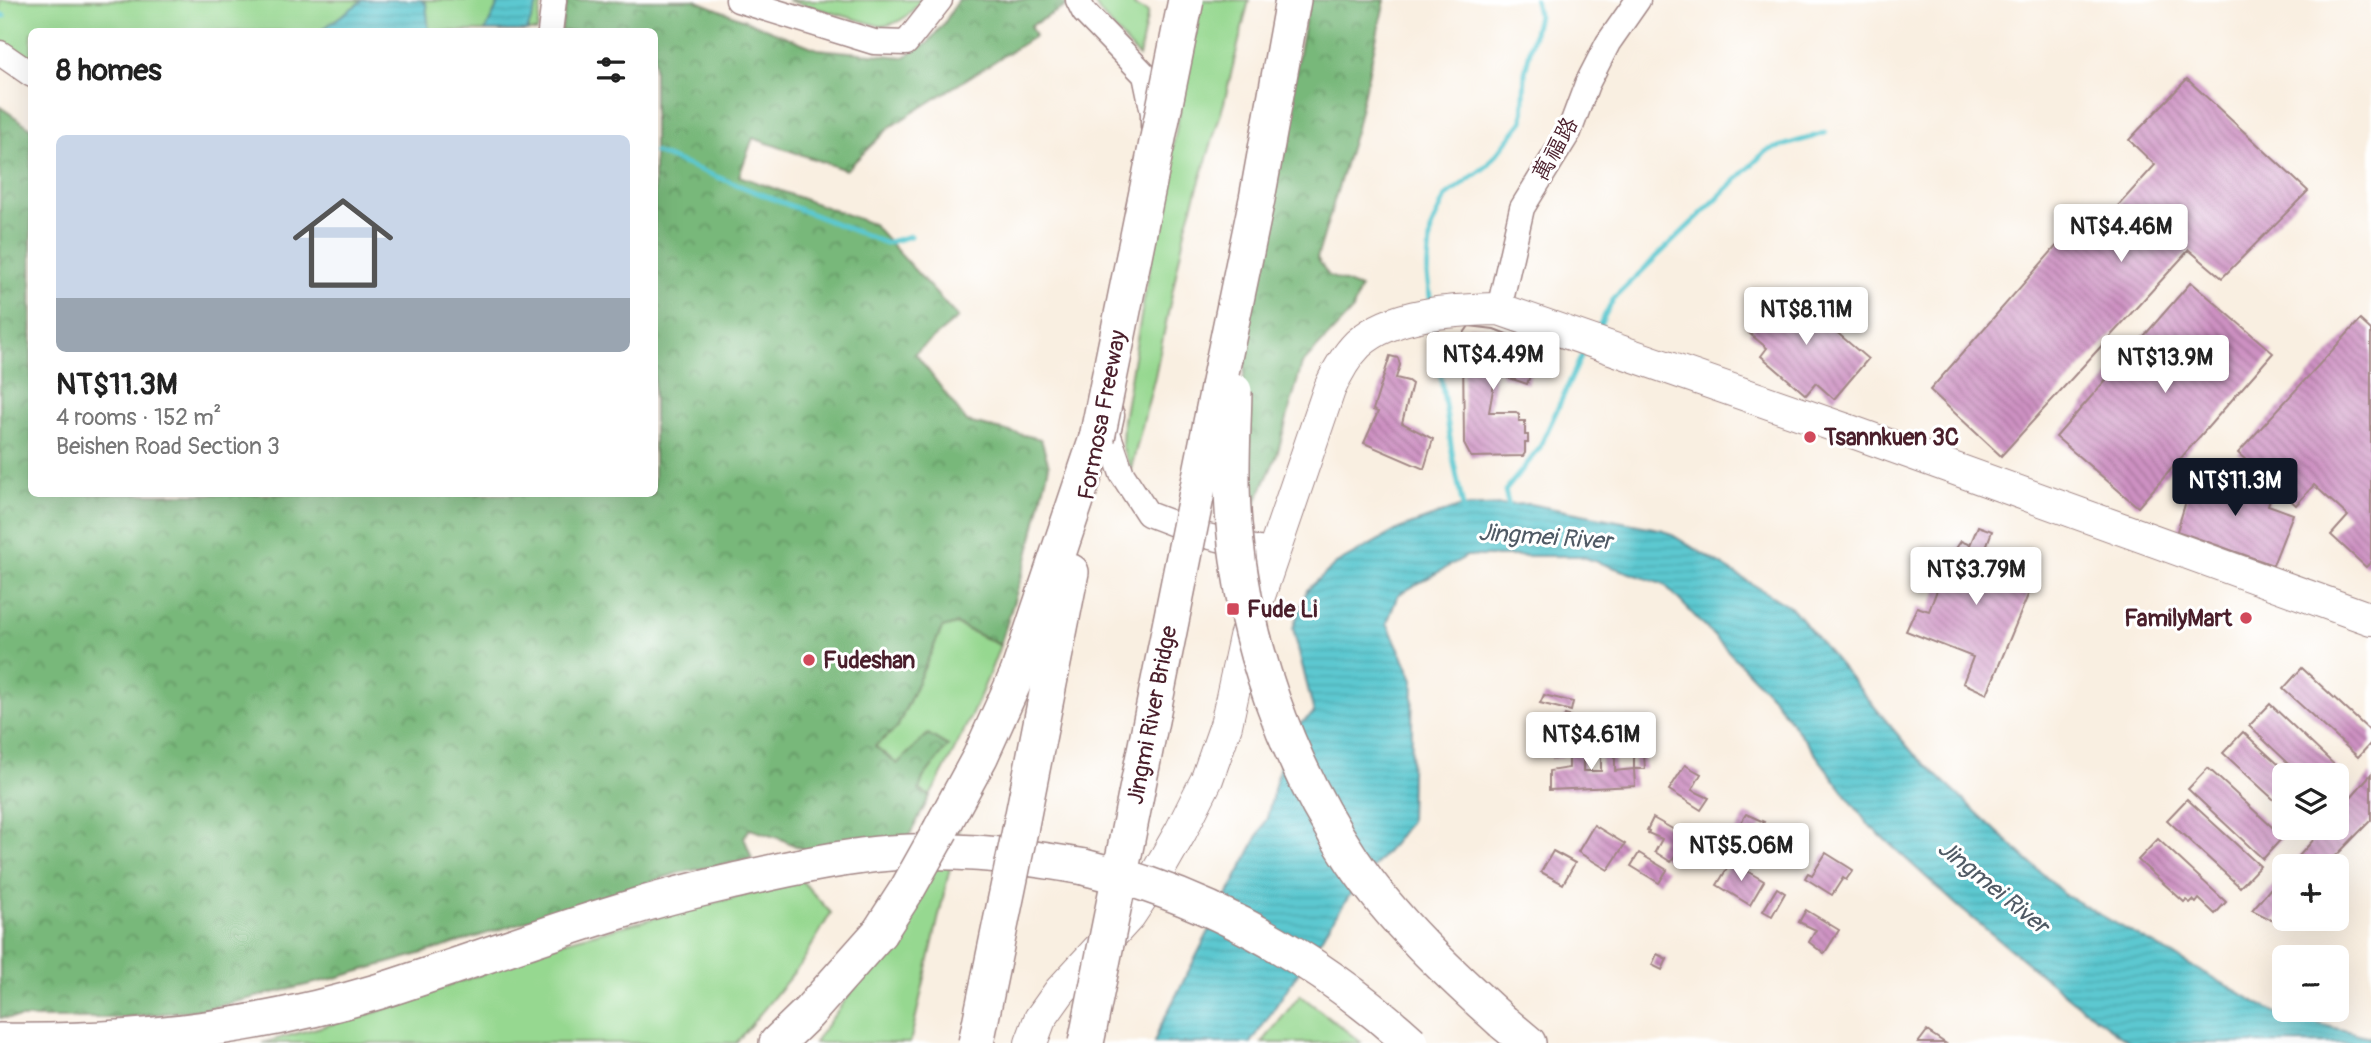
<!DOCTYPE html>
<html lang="en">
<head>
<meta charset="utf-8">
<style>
	:root { --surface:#fff; --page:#f2f2f2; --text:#222; --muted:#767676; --accent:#111827 }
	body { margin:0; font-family:Pangolin,"LXGW WenKai TC",sans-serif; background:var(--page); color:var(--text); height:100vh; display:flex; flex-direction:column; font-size:26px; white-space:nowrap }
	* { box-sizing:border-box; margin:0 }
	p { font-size:23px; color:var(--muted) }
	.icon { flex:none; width:38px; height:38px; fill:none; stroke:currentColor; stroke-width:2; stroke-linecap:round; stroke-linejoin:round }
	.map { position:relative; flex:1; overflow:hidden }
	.details { position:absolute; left:28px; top:28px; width:630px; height:469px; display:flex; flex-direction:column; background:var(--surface); border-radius:10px; box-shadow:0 7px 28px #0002 }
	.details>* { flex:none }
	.fabs { position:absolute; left:2272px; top:763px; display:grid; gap:14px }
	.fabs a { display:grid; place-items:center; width:77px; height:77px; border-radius:10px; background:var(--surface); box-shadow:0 7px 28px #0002; font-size:35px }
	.price { position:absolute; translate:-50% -60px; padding:0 16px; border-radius:7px; background:#fff; color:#222; font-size:23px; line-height:46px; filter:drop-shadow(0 2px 4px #0008) }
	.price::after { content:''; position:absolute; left:50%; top:42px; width:21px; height:16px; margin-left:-10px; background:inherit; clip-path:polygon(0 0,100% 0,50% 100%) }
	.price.active { background:var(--accent); color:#fff }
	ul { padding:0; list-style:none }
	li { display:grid; align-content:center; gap:14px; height:371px; padding:0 28px }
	li span { display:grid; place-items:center; height:217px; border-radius:10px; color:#555 }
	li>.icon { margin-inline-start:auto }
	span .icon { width:126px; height:126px; fill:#fffc; stroke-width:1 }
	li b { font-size:30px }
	h2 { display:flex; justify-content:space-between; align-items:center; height:84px; padding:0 28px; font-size:30px }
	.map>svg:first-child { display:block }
	.green { fill:#96d890; stroke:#707c5e; stroke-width:2 }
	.forest { fill:url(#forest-crowns); stroke:#616c52; stroke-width:2 }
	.water { fill:url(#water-rules); stroke:#52747e; stroke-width:2 }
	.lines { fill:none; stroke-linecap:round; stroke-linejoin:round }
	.stream { stroke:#5bc8d0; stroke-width:5 }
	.building { fill:url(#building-back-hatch) }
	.minor-casing { stroke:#a28786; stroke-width:27 }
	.major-casing { stroke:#a28786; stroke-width:34 }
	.highway-casing { stroke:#a28786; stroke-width:38 }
	.minor { stroke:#fff; stroke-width:24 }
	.major { stroke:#fff; stroke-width:32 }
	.highway { stroke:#fff; stroke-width:35 }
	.highway-bridge-casing { stroke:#a28786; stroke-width:38; stroke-linecap:butt }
	.highway-bridge { stroke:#fff; stroke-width:35 }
	.poi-dot { fill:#d1495b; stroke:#fff; stroke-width:2.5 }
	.labels { text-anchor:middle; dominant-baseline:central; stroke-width:6; stroke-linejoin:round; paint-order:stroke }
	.street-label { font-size:23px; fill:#4a1f2b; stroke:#fff }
	.poi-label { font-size:23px; font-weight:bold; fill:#4a1f2b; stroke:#fff; text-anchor:start }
	.water-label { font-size:24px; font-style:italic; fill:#505a65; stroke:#fff }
</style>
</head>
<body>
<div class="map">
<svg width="2371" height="1043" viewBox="0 0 2371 1043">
	<defs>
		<pattern id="forest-crowns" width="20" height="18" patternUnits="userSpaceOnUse" patternTransform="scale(1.75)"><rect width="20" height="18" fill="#78b87a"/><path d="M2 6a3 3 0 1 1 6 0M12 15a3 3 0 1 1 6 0" fill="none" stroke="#649564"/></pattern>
		<pattern id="water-rules" width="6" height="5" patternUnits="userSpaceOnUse" patternTransform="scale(1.75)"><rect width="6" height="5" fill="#5bc8d0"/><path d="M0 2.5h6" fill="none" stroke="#51abb3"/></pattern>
		<pattern id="building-back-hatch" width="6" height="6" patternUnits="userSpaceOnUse" patternTransform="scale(1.75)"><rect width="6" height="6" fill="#cd91c2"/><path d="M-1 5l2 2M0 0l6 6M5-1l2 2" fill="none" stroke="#a8769e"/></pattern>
	</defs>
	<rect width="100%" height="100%" fill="#fff"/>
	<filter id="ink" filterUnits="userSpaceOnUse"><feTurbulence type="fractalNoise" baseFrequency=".0143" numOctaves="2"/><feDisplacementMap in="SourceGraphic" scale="14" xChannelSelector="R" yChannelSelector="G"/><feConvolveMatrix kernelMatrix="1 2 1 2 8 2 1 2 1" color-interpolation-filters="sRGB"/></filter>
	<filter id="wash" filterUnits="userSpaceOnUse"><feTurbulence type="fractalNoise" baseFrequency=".00686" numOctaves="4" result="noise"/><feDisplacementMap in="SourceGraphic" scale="28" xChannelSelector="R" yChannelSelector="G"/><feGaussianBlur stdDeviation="1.57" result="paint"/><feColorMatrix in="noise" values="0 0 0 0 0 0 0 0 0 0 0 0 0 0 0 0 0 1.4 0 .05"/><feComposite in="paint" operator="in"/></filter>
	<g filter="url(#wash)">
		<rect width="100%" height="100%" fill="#f9efe1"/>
		<g class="green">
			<path d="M 0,0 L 542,0 L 537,31 L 32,32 L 31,64 L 0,42 Z"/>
			<path d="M 787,0 L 921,0 C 910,15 899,25 880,26 Z"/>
			<path d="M 1092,0 L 1134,0 L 1134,6 L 1148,12 L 1139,57 L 1102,15 Z"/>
			<path d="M 1202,0 L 1249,0 L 1224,103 L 1186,226 L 1155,376 L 1131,469 L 1122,447 L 1123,420 L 1157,224 Z"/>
			<path d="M 956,624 L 1000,645 C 982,698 957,747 930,796 L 919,790 L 923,778 L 947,746 L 909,754 L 897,764 L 874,746 L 897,728 L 942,628 Z"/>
			<path d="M 959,828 L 910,1043 L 814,1043 L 870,966 Z"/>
			<path d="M 801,880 L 831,913 L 801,964 L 736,1043 L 262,1043 L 379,1011 L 489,971 L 550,945 Z"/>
			<path d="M 1300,995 L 1362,1043 L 1262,1043 Z"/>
		</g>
		<g class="forest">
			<path d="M 567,0 L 695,0 L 817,49 L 904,57 L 928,43 L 945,22 L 958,0 L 1057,0 L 1068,5 L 1030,26 L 1035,36 L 890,127 L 846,170 L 753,138 L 739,176 L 873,224 L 958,318 L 915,353 L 967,422 L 1041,439 L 1049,466 L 1028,556 L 1000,645 L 956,624 L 942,628 L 897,728 L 875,746 L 897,764 L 928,734 L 948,746 L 923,778 L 919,790 L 930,796 L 906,842 L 811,853 L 781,839 L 750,829 L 744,837 L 752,859 L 678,873 L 441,948 L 332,979 L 206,1009 L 120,1018 L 0,1018 L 0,107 L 31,128 L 32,494 L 654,494 L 654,32 L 561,31 Z"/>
			<path d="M 1309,0 L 1385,0 L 1356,128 L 1317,258 L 1329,276 L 1360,288 L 1353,310 L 1302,364 L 1277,455 L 1253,509 L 1243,517 L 1241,406 L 1250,308 Z"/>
		</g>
		<g class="water">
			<path d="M 363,0 L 420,0 L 426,3 L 429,31 L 320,31 Z"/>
			<path d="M 500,0 L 539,0 L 527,31 L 485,31 Z"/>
			<path d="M 1529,504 L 1664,530 L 1793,609 L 1913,753 L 2065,895 L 2276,1013 L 2371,1037 L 2371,1043 L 2131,1043 L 2077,1004 L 1960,908 L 1868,824 L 1774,699 L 1665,585 L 1580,556 L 1467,556 L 1398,595 L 1387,623 L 1413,679 L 1410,821 L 1389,849 L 1354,889 L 1251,1043 L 1154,1043 L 1159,1029 L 1267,818 L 1288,733 L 1314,713 L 1293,628 L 1307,590 L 1336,564 L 1399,529 L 1459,507 Z"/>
		</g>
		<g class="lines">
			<g class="stream">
				<path d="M 0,14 L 4,16"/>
				<path d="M 654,152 L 885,243 L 911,236"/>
				<path d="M 1431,304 L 1427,275 L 1431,228 L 1445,197 L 1488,165 L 1523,121 L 1525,72 L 1538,15 L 1535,0"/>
				<path d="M 1433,325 L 1453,458 L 1464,512"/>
				<path d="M 1599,326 L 1614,298 L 1766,151 L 1825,133"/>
				<path d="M 1510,511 L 1505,491 L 1539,449 L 1582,355"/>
			</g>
		</g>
		<g id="blocks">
			<g class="building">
				<path d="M 2187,79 L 2308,191 L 2222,278 L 2189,250 L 2001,456 L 1930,390 L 2074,226 L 2089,238 L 2155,165 L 2129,140 Z"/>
				<path d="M 2191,282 L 2273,353 L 2138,507 L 2056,437 Z"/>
				<path d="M 1786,289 L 1868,359 L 1834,399 L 1816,383 L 1806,395 L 1761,356 L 1767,348 L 1749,333 Z"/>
				<path d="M 2360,320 L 2371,330 L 2371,562 L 2366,567 L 2331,535 L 2348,516 L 2314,485 L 2296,505 L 2238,453 Z"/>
				<path d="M 1469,326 L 1494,329 L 1540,347 L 1527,384 L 1501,375 L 1502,371 L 1493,369 L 1494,384 L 1489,412 L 1516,412 L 1519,415 L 1519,421 L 1525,421 L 1525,435 L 1528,435 L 1528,443 L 1525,443 L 1525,453 L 1523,456 L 1471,457 L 1464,444 L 1463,350 L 1466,337 L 1464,333 Z"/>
				<path d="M 1390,356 L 1398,358 L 1400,365 L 1396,378 L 1408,381 L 1412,384 L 1402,423 L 1433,439 L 1424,469 L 1364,443 L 1378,412 L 1373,410 Z"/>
				<path d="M 2204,473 L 2272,493 L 2268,505 L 2293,514 L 2273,565 L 2177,531 L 2192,481 L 2201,485 Z"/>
				<path d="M 1978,526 L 1992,531 L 1985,550 L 2038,571 L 1987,694 L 1963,683 L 1973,657 L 1906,631 L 1917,607 L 1929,611 L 1949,559 L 1961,541 L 1970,545 Z"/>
				<path d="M 2302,668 L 2371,732 L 2371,743 L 2358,757 L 2283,689 Z"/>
				<path d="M 1544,695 L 1573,702 L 1571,711 L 1540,703 Z"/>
				<path d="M 2270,704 L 2344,774 L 2336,783 L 2336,775 L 2301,775 L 2249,726 Z"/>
				<path d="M 1565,715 L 1572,717 L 1567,733 L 1560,731 Z"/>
				<path d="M 2243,732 L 2290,775 L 2284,775 L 2284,809 L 2223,753 Z"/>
				<path d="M 1583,745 L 1583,771 L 1601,771 L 1601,745 L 1615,745 L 1615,771 L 1634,769 L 1635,786 L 1549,790 L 1549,771 L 1569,768 L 1569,746 Z"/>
				<path d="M 1552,751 L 1561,751 L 1562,757 L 1552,759 Z"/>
				<path d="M 1634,755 L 1644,755 L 1645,769 L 1634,769 Z"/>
				<path d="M 1685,765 L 1701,774 L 1692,790 L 1709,798 L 1701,810 L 1669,790 Z"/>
				<path d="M 2208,768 L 2283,837 L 2263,859 L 2188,789 Z"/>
				<path d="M 2371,774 L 2371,820 L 2326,866 L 2290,866 L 2324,828 L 2336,828 L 2336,814 Z"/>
				<path d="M 2187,799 L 2260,866 L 2240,887 L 2167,820 Z"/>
				<path d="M 1746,814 L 1764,822 L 1751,844 L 1734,834 Z"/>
				<path d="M 1653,818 L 1687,837 L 1671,862 L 1655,852 L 1662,839 L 1648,833 L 1649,831 L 1647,830 Z"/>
				<path d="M 1594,825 L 1625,844 L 1608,870 L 1578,852 Z"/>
				<path d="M 2158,839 L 2226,902 L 2215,914 L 2199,899 L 2196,903 L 2193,900 L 2190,903 L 2186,900 L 2184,902 L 2138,860 Z"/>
				<path d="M 1553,851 L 1575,863 L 1563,884 L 1541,872 Z"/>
				<path d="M 1639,853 L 1667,870 L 1659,883 L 1631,866 Z"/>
				<path d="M 1826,853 L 1853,870 L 1846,880 L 1843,878 L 1832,895 L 1805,878 L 1808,873 L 1812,875 Z"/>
				<path d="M 1731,862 L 1764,881 L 1750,905 L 1717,885 Z"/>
				<path d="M 2284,873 L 2284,910 L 2274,921 L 2252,910 Z"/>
				<path d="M 1777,888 L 1785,893 L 1772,916 L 1763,911 Z"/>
				<path d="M 1806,910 L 1839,930 L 1824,954 L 1809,942 L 1816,930 L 1799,922 Z"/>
				<path d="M 1657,954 L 1667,959 L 1662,970 L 1652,965 Z"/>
				<path d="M 1927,1031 L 1945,1043 L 1918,1043 Z"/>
			</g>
		</g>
	</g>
	<g filter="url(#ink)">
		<use href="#blocks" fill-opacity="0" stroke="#a28786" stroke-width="2"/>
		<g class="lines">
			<defs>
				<g id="minor">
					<path d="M 738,0 L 874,42 L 906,43 L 940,0"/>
					<path d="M 1078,0 L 1084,12 L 1145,75 L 1153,113 L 1153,126"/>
					<path d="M 550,32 L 554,0"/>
					<path d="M 0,53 L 32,75"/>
					<path d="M 1499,309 L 1522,208 L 1569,132 L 1587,84 L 1608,43 L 1638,0"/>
					<path d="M 1112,415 L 1108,433 L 1122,474 L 1148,514 L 1203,535 L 1274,553"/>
				</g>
				<path id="major" d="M 1031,1043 L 1040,1019 L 1060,991 L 1129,916 L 1153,880 L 1181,831 L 1207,779 L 1226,725 L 1245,637 L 1329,390 C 1336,374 1345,357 1358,344 C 1393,312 1455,310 1499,309 L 1850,431 L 2371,619"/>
				<g id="highway">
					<path d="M 1218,387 L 1257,199 L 1293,0"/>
					<path d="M 941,829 L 980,757 L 1018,673 L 1097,438"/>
					<path d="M 1020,830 L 1071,572"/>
					<path d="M 1503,1022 L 1528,1043"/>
					<path d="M 0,1041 C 129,1043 255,1029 380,991 C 465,964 548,932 634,907 C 671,895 709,887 747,878 C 794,867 842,857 890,853 C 955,848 1019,855 1084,867"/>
					<path d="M 777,1043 L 808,1013 L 879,933"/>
				</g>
			</defs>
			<use href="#minor" class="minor-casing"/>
			<use href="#major" class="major-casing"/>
			<use href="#highway" class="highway-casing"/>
			<use href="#minor" class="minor"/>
			<use href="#major" class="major"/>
			<use href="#highway" class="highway"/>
			<defs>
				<g id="highway-bridge">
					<path d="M 1234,391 C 1233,436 1230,480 1234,524 C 1244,642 1286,761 1352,860 C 1393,921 1449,973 1503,1022"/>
					<path d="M 1097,438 L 1186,0"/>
					<path d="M 1084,867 C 1104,873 1126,877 1146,884 C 1245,918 1334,973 1411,1043"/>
					<path d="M 879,933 L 908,888 L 941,829"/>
					<path d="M 976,1043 L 1020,830"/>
					<path d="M 1086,1043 L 1218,388"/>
				</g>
			</defs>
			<use href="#highway-bridge" class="highway-bridge-casing"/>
			<use href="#highway-bridge" class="highway-bridge"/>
		</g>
	</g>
	<g class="poi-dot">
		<circle cx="1810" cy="437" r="7"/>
		<rect x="1226" y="602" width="14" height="14" rx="3.5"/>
		<circle cx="2246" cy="618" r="7"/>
		<circle cx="809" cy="660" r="7"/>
	</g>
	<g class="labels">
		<g class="street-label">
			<text transform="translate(1555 149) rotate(-61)">萬福路</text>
			<text transform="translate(1102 415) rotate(-79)">Formosa Freeway</text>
			<text transform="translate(1152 715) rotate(-79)">Jingmi River Bridge</text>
		</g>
		<g class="poi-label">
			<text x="1824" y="437">Tsannkuen 3C</text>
			<text x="1247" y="609">Fude Li</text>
			<text x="2232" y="618" text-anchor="end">FamilyMart</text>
			<text x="823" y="660">Fudeshan</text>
		</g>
		<g class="water-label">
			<text transform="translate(1545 537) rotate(4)">Jingmei River</text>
			<text transform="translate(1993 887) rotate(39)">Jingmei River</text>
		</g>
	</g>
</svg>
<div class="fabs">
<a><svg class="icon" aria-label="layers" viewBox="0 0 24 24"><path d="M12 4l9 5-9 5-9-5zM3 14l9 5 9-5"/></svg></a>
<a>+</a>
<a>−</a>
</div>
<b class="price" style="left:2121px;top:264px">NT$4.46M</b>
<b class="price" style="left:1806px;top:347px">NT$8.11M</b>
<b class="price" style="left:1493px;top:392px">NT$4.49M</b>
<b class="price" style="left:2165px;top:395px">NT$13.9M</b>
<b class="price active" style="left:2235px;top:518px">NT$11.3M</b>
<b class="price" style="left:1976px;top:607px">NT$3.79M</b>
<b class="price" style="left:1591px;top:772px">NT$4.61M</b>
<b class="price" style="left:1741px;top:883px">NT$5.06M</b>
<section class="details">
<h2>8 homes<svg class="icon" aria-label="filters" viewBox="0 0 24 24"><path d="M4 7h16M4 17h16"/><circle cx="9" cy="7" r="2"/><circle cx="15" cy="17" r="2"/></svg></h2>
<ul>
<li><span style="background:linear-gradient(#c9d6e8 75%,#9aa5b1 0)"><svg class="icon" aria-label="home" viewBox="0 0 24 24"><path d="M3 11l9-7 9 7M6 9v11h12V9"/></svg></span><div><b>NT$11.3M</b><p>4 rooms · 152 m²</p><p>Beishen Road Section 3</p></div></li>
</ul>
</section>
</div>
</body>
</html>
